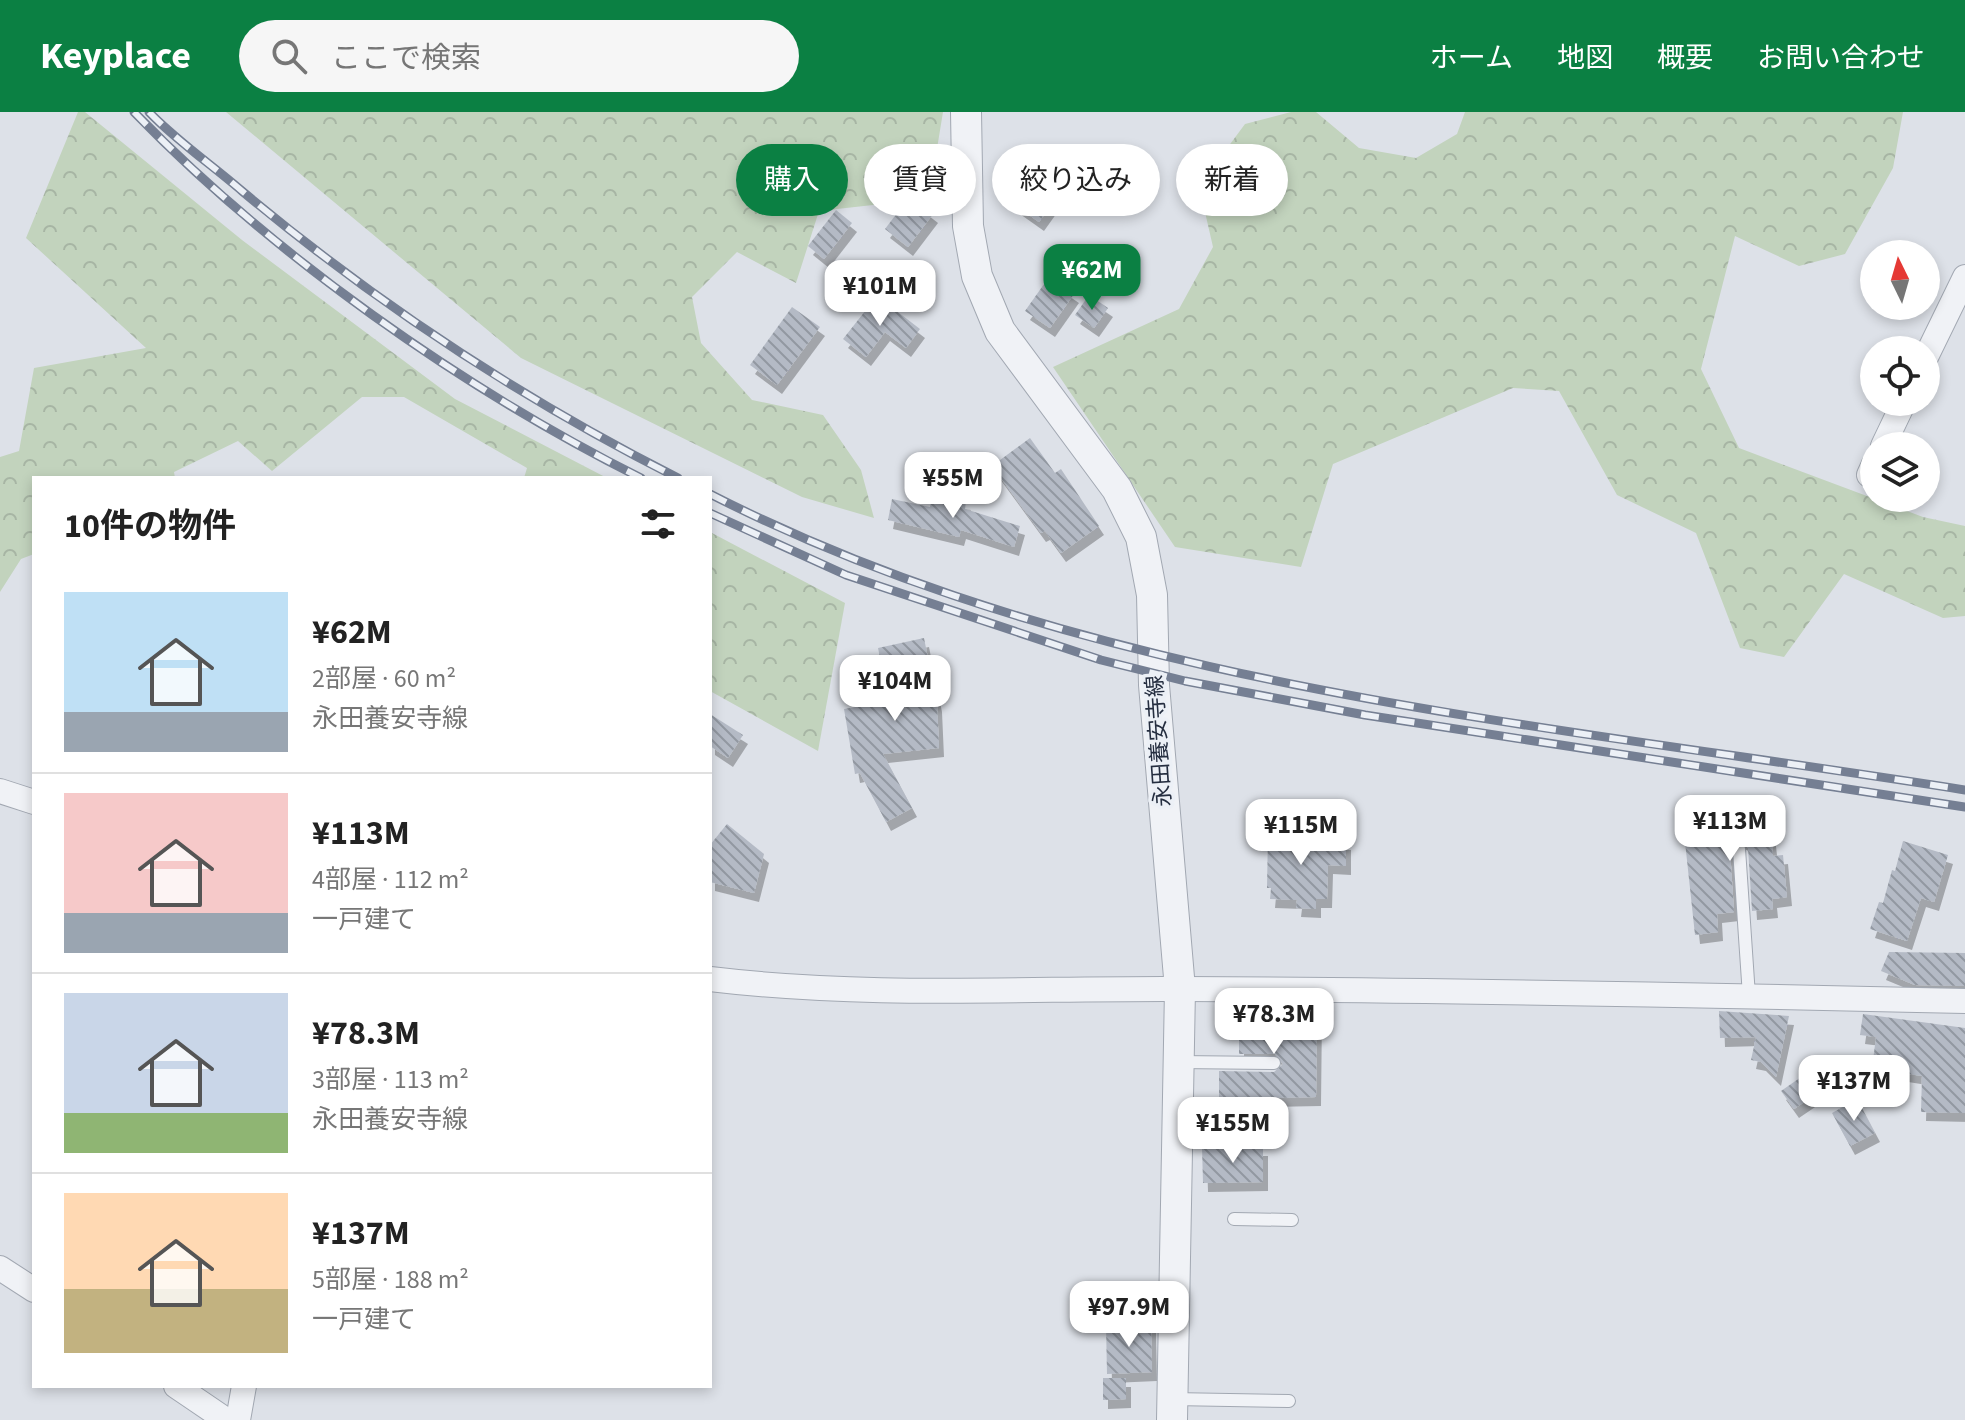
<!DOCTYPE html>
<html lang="ja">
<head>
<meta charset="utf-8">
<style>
	:root { --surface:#fff; --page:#f6f6f6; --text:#222; --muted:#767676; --line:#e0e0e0; --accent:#0b8043 }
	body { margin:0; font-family:"Source Sans 3","Noto Sans JP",sans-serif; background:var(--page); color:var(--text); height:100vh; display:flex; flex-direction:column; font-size:30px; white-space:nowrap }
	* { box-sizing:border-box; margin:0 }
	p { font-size:26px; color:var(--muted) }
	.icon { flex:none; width:44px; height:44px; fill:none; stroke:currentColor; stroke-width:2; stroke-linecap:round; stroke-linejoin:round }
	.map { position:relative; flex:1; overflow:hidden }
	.details { position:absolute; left:32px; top:364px; width:680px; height:912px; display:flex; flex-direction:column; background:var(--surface); border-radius:0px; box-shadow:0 4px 12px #0003 }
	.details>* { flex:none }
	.top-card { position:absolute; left:736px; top:32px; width:760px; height:72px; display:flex; gap:16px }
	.needle { width:52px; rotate:355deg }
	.controls { position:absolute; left:1860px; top:128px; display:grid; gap:16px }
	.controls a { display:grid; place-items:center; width:80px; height:80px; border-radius:50%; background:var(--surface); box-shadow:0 4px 12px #0003; font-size:40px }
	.price { position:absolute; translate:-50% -68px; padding:0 18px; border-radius:16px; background:#fff; color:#222; font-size:26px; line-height:52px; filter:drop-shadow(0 2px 4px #0008) }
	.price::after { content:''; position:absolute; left:50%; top:48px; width:24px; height:18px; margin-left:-12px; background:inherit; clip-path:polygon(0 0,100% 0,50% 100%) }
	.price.active { background:var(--accent); color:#fff }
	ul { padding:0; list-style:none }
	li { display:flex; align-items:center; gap:24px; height:200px; padding:0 32px }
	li+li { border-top:2px solid var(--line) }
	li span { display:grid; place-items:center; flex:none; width:224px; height:160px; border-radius:0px; color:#555 }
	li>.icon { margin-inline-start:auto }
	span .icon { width:96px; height:96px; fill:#fffc; stroke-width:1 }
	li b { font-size:34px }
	h2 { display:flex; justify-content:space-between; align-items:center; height:96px; padding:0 32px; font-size:34px }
	.chip { padding:0 28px; border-radius:36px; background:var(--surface); box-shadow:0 4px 12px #0003; font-size:28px; line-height:72px }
	.chip.active { background:var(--accent); color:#fff }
	header { display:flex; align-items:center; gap:48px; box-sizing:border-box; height:112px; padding:0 40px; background:var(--accent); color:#fff }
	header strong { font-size:38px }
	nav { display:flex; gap:44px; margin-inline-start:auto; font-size:28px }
	.search { width:560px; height:72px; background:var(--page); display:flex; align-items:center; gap:20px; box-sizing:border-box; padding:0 28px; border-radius:44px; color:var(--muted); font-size:30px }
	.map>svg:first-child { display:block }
	.forest { fill:url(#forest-crowns) }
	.building { fill:url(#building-back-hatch); filter:url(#shadow) }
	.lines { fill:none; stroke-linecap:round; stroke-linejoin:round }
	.service-casing { stroke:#a2a8b2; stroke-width:14 }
	.minor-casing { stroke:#a2a8b2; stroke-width:26 }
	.tertiary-casing { stroke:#a2a8b2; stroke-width:32 }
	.service { stroke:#f0f2f6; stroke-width:12 }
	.minor { stroke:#f0f2f6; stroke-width:24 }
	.tertiary { stroke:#f0f2f6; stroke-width:30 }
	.rail-casing { stroke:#757f93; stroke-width:9 }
	.rail { stroke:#ecf0f6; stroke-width:6; stroke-dasharray:18; stroke-linecap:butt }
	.labels { text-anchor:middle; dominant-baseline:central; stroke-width:7; stroke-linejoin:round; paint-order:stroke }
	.street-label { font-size:22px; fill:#252e40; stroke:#ecf0f6 }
</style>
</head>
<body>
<header>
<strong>Keyplace</strong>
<div class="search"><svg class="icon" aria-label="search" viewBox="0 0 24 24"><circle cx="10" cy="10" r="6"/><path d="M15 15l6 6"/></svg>ここで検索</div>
<nav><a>ホーム</a><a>地図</a><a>概要</a><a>お問い合わせ</a></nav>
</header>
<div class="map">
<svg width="1965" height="1308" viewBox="0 0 1965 1308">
	<defs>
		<pattern id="forest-crowns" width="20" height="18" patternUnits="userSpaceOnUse" patternTransform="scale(2)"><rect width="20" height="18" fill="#c2d3bd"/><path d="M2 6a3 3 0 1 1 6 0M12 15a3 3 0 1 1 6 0" fill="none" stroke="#a7b5a4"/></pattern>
		<pattern id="building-back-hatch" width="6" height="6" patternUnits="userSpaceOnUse" patternTransform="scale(2)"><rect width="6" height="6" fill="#b4bac5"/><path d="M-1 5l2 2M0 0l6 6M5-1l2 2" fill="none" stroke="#9298a1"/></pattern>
		<filter id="shadow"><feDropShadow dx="5" dy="9" stdDeviation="0" flood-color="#0004"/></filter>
	</defs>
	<rect width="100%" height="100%" fill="#dde1e8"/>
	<g class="forest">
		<path d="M 78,0 L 85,0 L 242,128 L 455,287 L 607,366 L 524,366 L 527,356 L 404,285 L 362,285 L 272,359 L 238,329 L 174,360 L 175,366 L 34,366 L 34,442 L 21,447 L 0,480 L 0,345 L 19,339 L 34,256 L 146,236 L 26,126 Z"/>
		<path d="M 226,0 L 943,0 L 934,55 L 882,92 L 819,99 L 796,171 L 737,140 L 692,185 L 701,231 L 752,288 L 823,303 L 861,358 L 874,406 L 802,385 L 521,246 Z"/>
		<path d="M 1291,0 L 1316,0 L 1359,36 L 1416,46 L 1457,22 L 1465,0 L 1903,0 L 1893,56 L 1845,142 L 1799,154 L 1735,124 L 1701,257 L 1739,336 L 1923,405 L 1965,414 L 1965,504 L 1943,506 L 1844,462 L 1784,545 L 1740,536 L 1696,421 L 1617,383 L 1559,279 L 1513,276 L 1333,352 L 1301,455 L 1175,435 L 1053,255 L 1179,197 L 1213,135 L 1199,74 L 1245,12 Z"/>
		<path d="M 710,420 L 845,491 L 818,639 L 710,579 Z"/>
	</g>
	<g class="building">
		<path d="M 1013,60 L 1054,89 L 1039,110 L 998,81 Z"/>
		<path d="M 910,84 L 933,102 L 908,135 L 885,117 Z"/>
		<path d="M 836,98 L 852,111 L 824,147 L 808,134 Z"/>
		<path d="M 1049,165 L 1074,182 L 1050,216 L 1025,199 Z"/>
		<path d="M 1089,183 L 1108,196 L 1094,216 L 1075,203 Z"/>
		<path d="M 877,184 L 920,217 L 906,236 L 885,220 L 866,245 L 843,227 Z"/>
		<path d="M 792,195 L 820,215 L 777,273 L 750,253 Z"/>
		<path d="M 1030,326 L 1055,361 L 1061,357 L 1099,414 L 1061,441 L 1045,419 L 1041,421 L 992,354 Z"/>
		<path d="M 932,384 L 966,389 L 965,397 L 1020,414 L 1014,435 L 961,418 L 959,425 L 888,408 L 892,387 L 930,395 Z"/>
		<path d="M 924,526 L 937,591 L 939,636 L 883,642 L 912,696 L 886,710 L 860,661 L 855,662 L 844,597 L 889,589 L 878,536 Z"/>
		<path d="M 710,602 L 743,623 L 728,646 L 710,634 Z"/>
		<path d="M 1768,697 L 1773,744 L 1783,743 L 1787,785 L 1772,787 L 1773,797 L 1752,799 L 1748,736 L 1742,729 L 1735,729 L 1730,738 L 1734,800 L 1717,802 L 1718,820 L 1695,823 L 1682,702 Z"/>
		<path d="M 727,712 L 764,742 L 754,781 L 710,770 L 710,733 Z"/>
		<path d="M 1268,720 L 1294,720 L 1294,727 L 1346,729 L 1346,754 L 1328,753 L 1327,787 L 1316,787 L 1316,797 L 1296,796 L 1297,788 L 1270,787 L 1271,776 L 1267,776 Z"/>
		<path d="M 1903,729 L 1948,743 L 1934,790 L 1921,786 L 1907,829 L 1870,817 L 1879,790 L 1883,791 L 1892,758 L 1895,759 Z"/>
		<path d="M 1889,840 L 1965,841 L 1965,874 L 1915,873 L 1881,859 Z"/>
		<path d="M 1317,893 L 1316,985 L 1259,986 L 1259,995 L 1219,996 L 1219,959 L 1274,960 L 1283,952 L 1275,942 L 1239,942 L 1239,895 Z"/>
		<path d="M 1719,899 L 1789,904 L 1776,965 L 1761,950 L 1751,948 L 1756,925 L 1720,926 Z"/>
		<path d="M 1863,902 L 1965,916 L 1965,1001 L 1921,1000 L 1922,964 L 1872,956 L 1876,925 L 1860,923 Z"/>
		<path d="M 1804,963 L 1816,982 L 1794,997 L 1781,979 Z"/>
		<path d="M 1857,987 L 1875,1021 L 1850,1034 L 1832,1001 Z"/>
		<path d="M 1202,1035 L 1263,1035 L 1263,1070 L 1203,1071 Z"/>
		<path d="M 1151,1212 L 1152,1260 L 1107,1262 L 1106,1213 Z"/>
		<path d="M 1103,1266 L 1126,1266 L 1126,1287 L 1103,1288 Z"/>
	</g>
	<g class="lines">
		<defs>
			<g id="service">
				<path d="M 1739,737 L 1749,884"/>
				<path d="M 1178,950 L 1274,951"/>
				<path d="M 1178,1022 L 1259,1023"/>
				<path d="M 1234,1107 L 1292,1108"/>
				<path d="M 1172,1287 L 1289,1289"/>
			</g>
			<g id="minor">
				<path d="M 1926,245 L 1965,165"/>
				<path d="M 1883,334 L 1904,290"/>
				<path d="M 1869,363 L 1874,352"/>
				<path d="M 0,679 L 34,690"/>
				<path d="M 710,867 C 868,886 1024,876 1183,877 C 1443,878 1704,883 1965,889"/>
				<path d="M 0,1156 L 34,1178"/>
				<path d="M 176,1274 L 226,1308"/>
				<path d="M 238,1308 L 244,1274"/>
			</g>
			<path id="tertiary" d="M 966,0 L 968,114 L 977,164 L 1000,219 L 1117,377 L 1141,425 L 1152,483 L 1154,573 L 1180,877 L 1172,1308"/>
		</defs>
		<use href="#service" class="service-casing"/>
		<use href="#minor" class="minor-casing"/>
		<use href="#tertiary" class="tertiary-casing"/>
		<use href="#service" class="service"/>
		<use href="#minor" class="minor"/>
		<use href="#tertiary" class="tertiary"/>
		<defs>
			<g id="rail">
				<path d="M 134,0 C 274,144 462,276 641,366"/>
				<path d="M 149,0 C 177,29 212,53 242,79 C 376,191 522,287 678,366"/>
				<path d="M 710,382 C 1095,578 1544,611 1965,678"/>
				<path d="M 710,401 L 846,463 L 1101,548 L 1185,569 L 1365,603 L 1965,695"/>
			</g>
		</defs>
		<use href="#rail" class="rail-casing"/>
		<use href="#rail" class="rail"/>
	</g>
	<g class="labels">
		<g class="street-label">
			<text transform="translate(1159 629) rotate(-94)">永田養安寺線</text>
		</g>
	</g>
</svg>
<div class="controls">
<a><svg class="needle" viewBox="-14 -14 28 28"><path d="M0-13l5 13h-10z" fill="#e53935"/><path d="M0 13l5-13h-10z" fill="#767676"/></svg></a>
<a><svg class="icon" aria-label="locate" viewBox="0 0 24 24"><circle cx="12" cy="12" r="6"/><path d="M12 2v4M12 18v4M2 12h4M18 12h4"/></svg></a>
<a><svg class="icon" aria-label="layers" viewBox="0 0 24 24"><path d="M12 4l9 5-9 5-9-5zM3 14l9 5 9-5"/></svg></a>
</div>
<b class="price active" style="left:1092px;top:200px">¥62M</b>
<b class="price" style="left:880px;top:216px">¥101M</b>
<b class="price" style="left:953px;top:408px">¥55M</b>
<b class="price" style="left:895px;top:611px">¥104M</b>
<b class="price" style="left:1730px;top:751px">¥113M</b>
<b class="price" style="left:1301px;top:755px">¥115M</b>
<b class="price" style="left:1274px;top:944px">¥78.3M</b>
<b class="price" style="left:1854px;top:1011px">¥137M</b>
<b class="price" style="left:1233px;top:1053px">¥155M</b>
<b class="price" style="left:1129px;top:1237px">¥97.9M</b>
<div class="top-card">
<a class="chip active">購入</a>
<a class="chip">賃貸</a>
<a class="chip">絞り込み</a>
<a class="chip">新着</a>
</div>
<section class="details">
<h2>10件の物件<svg class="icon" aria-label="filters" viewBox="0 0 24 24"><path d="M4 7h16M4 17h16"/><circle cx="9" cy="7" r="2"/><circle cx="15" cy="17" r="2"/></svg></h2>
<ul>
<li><span style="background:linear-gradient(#bfe0f5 75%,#9aa5b1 0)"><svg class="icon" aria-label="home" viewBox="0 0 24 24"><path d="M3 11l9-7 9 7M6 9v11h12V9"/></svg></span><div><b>¥62M</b><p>2部屋 · 60 m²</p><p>永田養安寺線</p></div></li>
<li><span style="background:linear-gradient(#f6c9c9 75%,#9aa5b1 0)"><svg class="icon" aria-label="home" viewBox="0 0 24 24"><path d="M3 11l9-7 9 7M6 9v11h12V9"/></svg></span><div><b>¥113M</b><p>4部屋 · 112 m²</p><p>一戸建て</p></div></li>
<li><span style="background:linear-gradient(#c9d6e8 75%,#8fb573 0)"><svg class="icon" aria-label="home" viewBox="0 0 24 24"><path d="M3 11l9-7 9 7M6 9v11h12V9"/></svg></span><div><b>¥78.3M</b><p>3部屋 · 113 m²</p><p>永田養安寺線</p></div></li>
<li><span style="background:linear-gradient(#ffd9b3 60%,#c2b280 0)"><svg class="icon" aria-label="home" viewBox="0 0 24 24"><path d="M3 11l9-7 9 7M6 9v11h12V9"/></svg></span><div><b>¥137M</b><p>5部屋 · 188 m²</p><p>一戸建て</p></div></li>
</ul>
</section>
</div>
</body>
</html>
